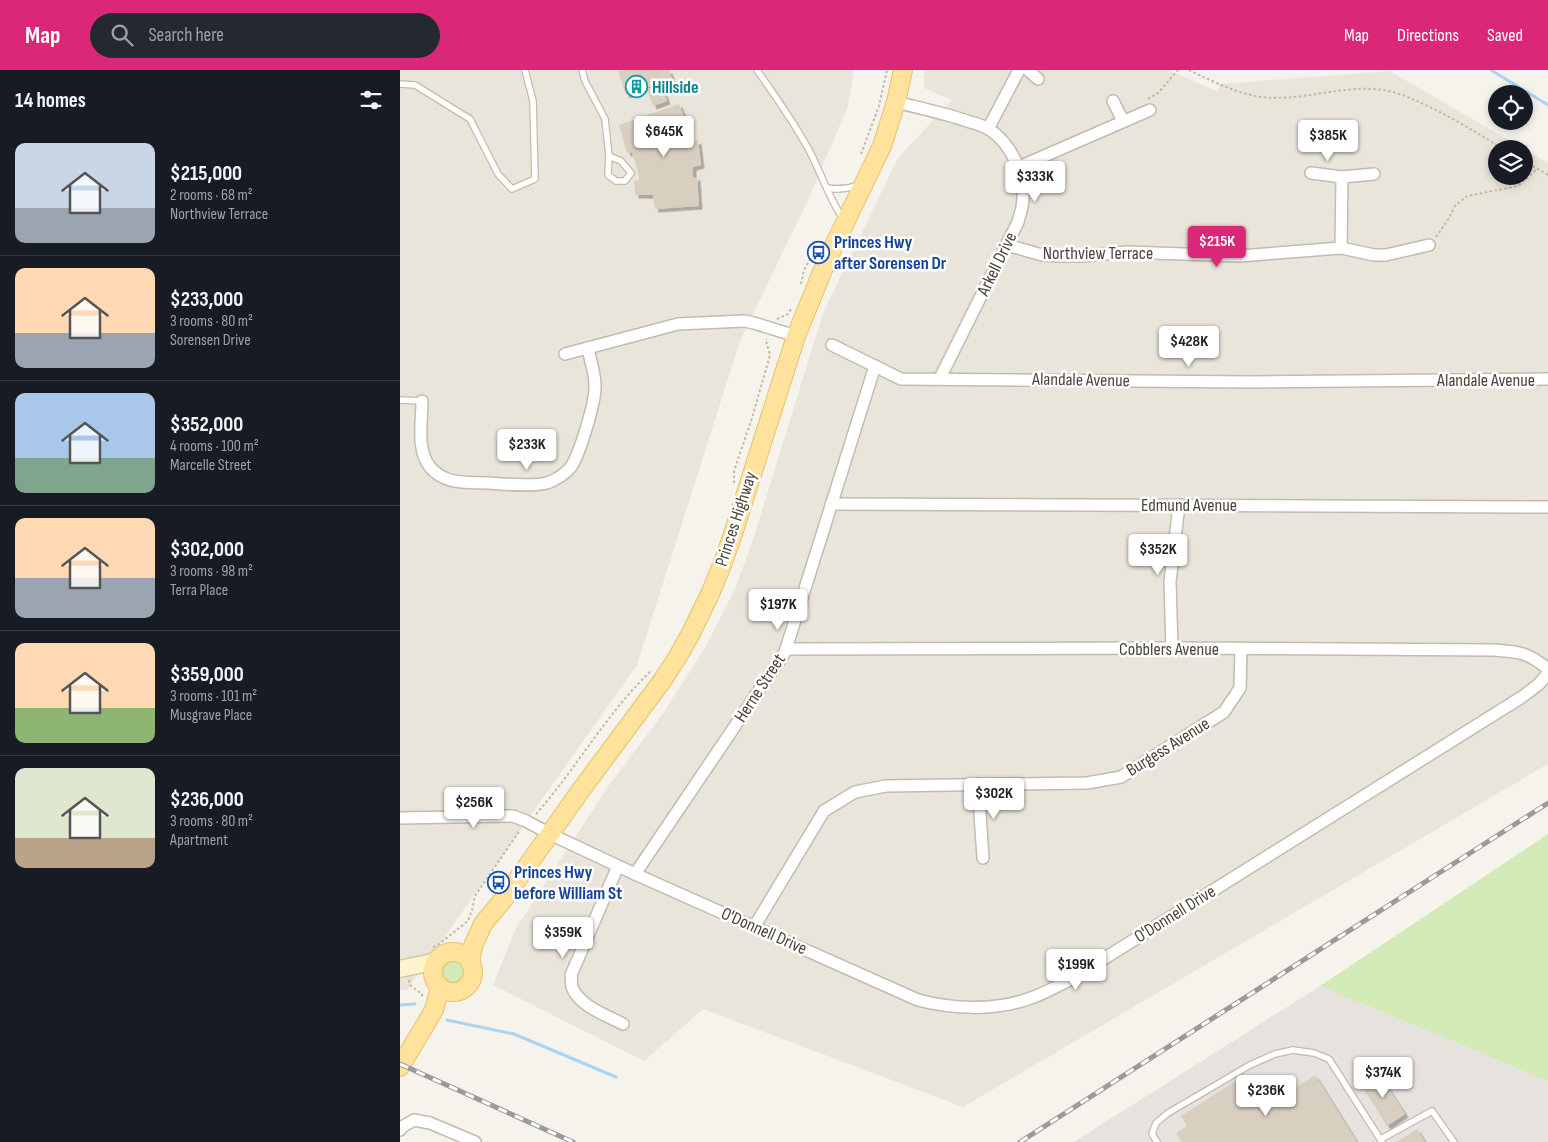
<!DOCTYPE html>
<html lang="en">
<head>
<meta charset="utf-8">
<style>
	:root { --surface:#171b24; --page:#242831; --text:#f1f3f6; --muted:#9ea1a6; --line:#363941; --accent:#db2777 }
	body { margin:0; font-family:"Sofia Sans Condensed",sans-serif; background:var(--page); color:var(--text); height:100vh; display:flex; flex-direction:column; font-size:19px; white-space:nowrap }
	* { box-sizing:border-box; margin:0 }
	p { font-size:16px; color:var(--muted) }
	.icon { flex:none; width:28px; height:28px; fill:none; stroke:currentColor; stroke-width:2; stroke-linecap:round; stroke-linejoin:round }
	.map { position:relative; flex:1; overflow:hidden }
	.details { display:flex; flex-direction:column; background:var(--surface); width:400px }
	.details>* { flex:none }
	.controls { position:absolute; left:1088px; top:15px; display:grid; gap:10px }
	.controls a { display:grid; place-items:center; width:45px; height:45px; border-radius:50%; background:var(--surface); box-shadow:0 2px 8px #0003; font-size:25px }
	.price { position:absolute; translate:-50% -42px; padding:0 11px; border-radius:5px; background:#fff; color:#222; font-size:16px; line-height:32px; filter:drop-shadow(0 1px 2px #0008) }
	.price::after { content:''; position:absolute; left:50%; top:30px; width:15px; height:11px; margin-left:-8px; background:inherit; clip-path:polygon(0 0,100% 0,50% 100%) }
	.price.on { background:var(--accent); color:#fff }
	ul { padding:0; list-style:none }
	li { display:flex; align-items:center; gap:15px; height:125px; padding:0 15px }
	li+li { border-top:1px solid var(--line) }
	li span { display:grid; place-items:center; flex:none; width:140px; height:100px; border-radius:10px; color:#555 }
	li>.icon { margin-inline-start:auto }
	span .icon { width:60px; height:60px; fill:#fffc; stroke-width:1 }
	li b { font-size:21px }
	h2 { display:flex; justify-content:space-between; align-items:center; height:60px; padding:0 15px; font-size:21px }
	header { display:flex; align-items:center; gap:30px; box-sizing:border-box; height:70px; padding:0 25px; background:var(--accent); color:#fff }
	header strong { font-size:24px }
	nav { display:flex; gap:28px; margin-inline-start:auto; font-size:18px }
	.search { width:350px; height:45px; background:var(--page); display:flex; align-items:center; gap:12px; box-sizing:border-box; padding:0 18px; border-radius:28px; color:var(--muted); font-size:19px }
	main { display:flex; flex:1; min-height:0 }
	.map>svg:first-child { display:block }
	.residential { fill:#eae5da }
	.industrial { fill:#e6e2dd }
	.green { fill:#d2eab5 }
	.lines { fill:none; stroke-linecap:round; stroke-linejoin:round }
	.stream { stroke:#a9d4f2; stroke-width:3 }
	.building { fill:#d8cfc1; filter:url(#shadow) }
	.lane-casing { stroke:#c2bbae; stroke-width:8 }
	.street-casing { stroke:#c2bbae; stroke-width:14 }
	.secondary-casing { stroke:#d6c79b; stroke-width:19 }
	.primary-casing { stroke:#e6c16a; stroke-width:20 }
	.path { stroke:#c4b79f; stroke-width:2; stroke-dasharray:2.5 2.5; stroke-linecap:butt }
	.lane { stroke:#fff; stroke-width:5.5 }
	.street { stroke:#fff; stroke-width:11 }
	.secondary { stroke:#fff3cd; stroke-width:16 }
	.primary { stroke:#ffe39c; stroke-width:18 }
	.rail-casing { stroke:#9a9a9a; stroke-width:5 }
	.rail { stroke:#fff; stroke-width:3; stroke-dasharray:9; stroke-linecap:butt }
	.labels { text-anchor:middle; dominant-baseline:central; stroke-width:5; stroke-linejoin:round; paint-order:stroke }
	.culture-label { font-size:18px; font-weight:bold; fill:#0d838f; stroke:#fff; text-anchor:start }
	.transit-label { font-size:18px; font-weight:bold; fill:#164399; stroke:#fff; text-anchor:start }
	.street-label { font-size:18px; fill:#4b4439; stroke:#fff }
</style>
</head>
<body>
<header>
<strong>Map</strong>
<div class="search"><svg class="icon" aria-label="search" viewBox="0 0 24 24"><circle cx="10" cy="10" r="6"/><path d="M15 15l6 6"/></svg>Search here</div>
<nav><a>Map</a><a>Directions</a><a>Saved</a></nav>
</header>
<main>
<section class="details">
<h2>14 homes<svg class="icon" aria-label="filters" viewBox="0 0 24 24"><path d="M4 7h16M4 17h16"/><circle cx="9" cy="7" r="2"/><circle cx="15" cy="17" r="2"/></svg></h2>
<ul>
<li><span style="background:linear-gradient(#c9d6e8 65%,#9aa5b1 0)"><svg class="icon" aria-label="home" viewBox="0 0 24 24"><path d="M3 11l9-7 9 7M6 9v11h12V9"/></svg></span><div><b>$215,000</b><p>2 rooms · 68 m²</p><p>Northview Terrace</p></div></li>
<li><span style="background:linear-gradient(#ffd9b3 65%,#9aa5b1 0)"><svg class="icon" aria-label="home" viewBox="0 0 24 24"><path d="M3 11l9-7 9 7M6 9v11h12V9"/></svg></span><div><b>$233,000</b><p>3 rooms · 80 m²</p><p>Sorensen Drive</p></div></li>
<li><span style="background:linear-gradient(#a9c7e8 65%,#7fa58c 0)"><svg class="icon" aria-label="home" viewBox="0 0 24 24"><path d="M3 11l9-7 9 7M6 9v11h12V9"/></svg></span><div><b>$352,000</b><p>4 rooms · 100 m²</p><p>Marcelle Street</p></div></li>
<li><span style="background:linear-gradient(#ffd9b3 60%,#9aa5b1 0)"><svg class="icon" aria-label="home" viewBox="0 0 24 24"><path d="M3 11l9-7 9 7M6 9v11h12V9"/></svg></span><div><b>$302,000</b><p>3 rooms · 98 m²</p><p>Terra Place</p></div></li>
<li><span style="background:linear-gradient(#ffd9b3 65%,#8fb573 0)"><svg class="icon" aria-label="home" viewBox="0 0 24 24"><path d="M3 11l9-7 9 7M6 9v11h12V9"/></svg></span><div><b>$359,000</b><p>3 rooms · 101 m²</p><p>Musgrave Place</p></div></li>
<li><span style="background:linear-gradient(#dfe7d0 70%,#b9a48a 0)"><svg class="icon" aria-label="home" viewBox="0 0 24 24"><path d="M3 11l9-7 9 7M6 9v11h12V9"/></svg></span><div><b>$236,000</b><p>3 rooms · 80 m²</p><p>Apartment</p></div></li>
</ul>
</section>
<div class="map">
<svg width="1148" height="1072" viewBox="0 0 1148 1072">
	<defs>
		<filter id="shadow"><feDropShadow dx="3.5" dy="3.5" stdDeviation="0" flood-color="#0004"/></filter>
	</defs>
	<rect width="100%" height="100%" fill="#f6f3ec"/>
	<g class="residential">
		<path d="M 0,0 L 454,0 L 448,36 L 408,130 L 340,271 L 237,595 L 7,920 L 0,920 Z"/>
		<path d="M 524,0 L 768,0 L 818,22 L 819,14 L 990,1 L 1124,79 L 1096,79 L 1096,106 L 1124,106 L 1124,79 L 1148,93 L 1148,694 L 563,1037 L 303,939 L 244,991 L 93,915 L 115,860 L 209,715 L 262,645 L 305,578 L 335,519 L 353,470 L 423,243 L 498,88 L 552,30 L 524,18 Z"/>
	</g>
	<path class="industrial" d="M 920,916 L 1148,1011 L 1148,1072 L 674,1072 Z"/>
	<g class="green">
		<path d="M 1148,764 L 1148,1011 L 920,916 Z"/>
		<circle cx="54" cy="902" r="12"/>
	</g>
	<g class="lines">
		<g class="stream">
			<path d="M 1091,0 L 1148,35"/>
			<path d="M 0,935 L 15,934"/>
			<path d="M 47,950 L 114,964 L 216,1007"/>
		</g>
	</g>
	<g class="building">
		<path d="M 222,0 L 269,0 L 272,9 L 259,13 L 259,15 L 261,15 L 267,31 L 253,36 L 247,19 L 251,18 L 251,16 L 226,25 L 218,1 Z"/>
		<path d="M 279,34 L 290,61 L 285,63 L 289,74 L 298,70 L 301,95 L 293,97 L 293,108 L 297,107 L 299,136 L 255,139 L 253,125 L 235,125 L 234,111 L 239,110 L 238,102 L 232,82 L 227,83 L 219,55 Z"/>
		<path d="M 978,1002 L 1005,1044 L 987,1056 L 960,1013 Z"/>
		<path d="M 915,1005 L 957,1072 L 782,1072 L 776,1063 L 787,1056 L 781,1046 L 842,1007 L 849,1017 L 859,1011 L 873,1032 Z"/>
		<path d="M 1017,1059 L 1025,1072 L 997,1072 Z"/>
	</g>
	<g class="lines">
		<defs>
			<g id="lane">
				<path d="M 182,0 L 185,11 L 205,49 L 209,86 L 208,105 L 216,111 L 225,111 L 231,103 L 221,91 L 209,86"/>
				<path d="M 357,0 C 375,26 394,52 409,80 C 421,103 429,128 443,149"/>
				<path d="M 0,14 L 15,15 L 70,49 L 98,104 L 112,119 L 135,109 L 133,31 L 125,0"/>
				<path d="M 427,118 C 439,120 448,119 459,115"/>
				<path d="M 0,330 L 22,331"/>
				<path d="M 981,1069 L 1032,1041 L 1054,1072"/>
				<path d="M 757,1072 L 752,1064 L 756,1053 L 768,1043 L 850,995 L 875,984 L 893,980 L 914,983 L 929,989 L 982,1072"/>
			</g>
			<g id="street">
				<path d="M 628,0 L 638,9"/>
				<path d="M 713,31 L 723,51"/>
				<path d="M 496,32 C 519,38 544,43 567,51 C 574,53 582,55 589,59 C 613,75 627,108 622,137 C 621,142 619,147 618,152 L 540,308"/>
				<path d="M 588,59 L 619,0"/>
				<path d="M 619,97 L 750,40"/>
				<path d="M 911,103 L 942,107"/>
				<path d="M 607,175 L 642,185 L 662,186 L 682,186 L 727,182 L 839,186 L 941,178 L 974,185 L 986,185 L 1029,175"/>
				<path d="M 941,178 L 942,107 L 974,104"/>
				<path d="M 432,275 L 501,309 L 852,312 L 1148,309"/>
				<path d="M 165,284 L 278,254 L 344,251 L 354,253 L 396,266"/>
				<path d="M 22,331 C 22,351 16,380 30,397 C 45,415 66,412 87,413 C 105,414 130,417 147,413 C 155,410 164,405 170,398 C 179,387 196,331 195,315 C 195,303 190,290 188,278"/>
				<path d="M 431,434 L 1148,437"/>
				<path d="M 772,578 L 770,512 L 779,435"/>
				<path d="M 386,579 L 772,578 L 1094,580 C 1120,582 1127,582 1148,599"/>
				<path d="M 578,714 L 583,788"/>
				<path d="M 0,748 L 113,746 L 126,751 L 150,764 L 235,804 L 518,930 C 552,939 594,941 628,929 C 644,924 659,915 673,908 L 1122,627 L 1139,614 L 1148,603"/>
				<path d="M 218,796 L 171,905 C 172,909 171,914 172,917 C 179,936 206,945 223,954"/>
				<path d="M 235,804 L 385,582 L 475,296"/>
				<path d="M 354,857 L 424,741 L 455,722 L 486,716 L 687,713 L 721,707 L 824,642 L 840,618 L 841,579"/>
				<path d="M 0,1060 L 2,1057 L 14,1050 L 30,1053 L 75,1072"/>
			</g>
			<path id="secondary" d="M 0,899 L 37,891"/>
			<g id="primary">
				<circle cx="53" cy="902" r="20"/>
				<path d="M 70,892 L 73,876 L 83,854 L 103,830 L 181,720 L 262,611 L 277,588 L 290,565 L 310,524 L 322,495 L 332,467 L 396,266 L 427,190 L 482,76 L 496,32 L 503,0"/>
				<path d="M 0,997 L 34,940 L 40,917"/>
			</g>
		</defs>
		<use href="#lane" class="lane-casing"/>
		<use href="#street" class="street-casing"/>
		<use href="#secondary" class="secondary-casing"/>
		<use href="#primary" class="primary-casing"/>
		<g class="path">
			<path d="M 789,0 C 812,11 835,23 861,27 C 902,32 943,14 983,20 C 996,22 1008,27 1019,32 C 1048,45 1076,62 1103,79"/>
			<path d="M 748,29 L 758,23 L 778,0"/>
			<path d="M 461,84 L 479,36 L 487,0"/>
			<path d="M 1124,91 L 1148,105"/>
			<path d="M 635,103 L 636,126"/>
			<path d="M 1036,167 L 1049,148 L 1055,136 L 1067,126 L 1118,116 L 1137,99"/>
			<path d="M 401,214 L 404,200 L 413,184"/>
			<path d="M 377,249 L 388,244 L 391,239"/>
			<path d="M 334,413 L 334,401 L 352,348 L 370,285 L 366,271 L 367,269"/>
			<path d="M 136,744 C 177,698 207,642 252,600"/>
			<path d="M 33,877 L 39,874 L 68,851 L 72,840 L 75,826 L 120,760"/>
			<path d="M 9,910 L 10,915 L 22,924 L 22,927"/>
		</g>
		<use href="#lane" class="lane"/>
		<use href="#street" class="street"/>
		<use href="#secondary" class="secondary"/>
		<use href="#primary" class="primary"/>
		<defs>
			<g id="rail">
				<path d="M 0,994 L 173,1072"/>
				<path d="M 620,1072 L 1148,733"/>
			</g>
		</defs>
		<use href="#rail" class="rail-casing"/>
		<use href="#rail" class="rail"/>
	</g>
	<defs>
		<symbol id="building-ring" viewBox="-11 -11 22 22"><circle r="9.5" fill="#fff" stroke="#0f9aa8" stroke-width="1.5"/><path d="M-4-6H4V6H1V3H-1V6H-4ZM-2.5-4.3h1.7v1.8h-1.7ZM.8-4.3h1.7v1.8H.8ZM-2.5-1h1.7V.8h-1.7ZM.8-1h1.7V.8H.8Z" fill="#0f9aa8"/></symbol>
		<symbol id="bus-ring" viewBox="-11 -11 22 22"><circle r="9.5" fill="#fff" stroke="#1a4fb4" stroke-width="1.5"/><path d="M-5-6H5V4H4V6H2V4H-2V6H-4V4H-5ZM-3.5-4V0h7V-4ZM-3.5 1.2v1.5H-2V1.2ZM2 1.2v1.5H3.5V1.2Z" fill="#1a4fb4"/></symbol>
	</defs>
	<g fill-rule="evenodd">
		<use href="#building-ring" x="224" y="4" width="25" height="25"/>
		<use href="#bus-ring" x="406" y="170" width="25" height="25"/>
		<use href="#bus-ring" x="86" y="800" width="25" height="25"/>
	</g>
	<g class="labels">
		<g class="culture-label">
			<text x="252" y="17">Hillside</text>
		</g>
		<g class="transit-label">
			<text x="434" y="172">Princes Hwy<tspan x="434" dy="21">after Sorensen Dr</tspan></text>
			<text x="114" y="802">Princes Hwy<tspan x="114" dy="21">before William St</tspan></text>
		</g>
		<g class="street-label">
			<text x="698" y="183">Northview Terrace</text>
			<text transform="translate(597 194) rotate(-64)">Arkell Drive</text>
			<text transform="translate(681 310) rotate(1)">Alandale Avenue</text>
			<text x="1086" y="310">Alandale Avenue</text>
			<text x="789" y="435">Edmund Avenue</text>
			<text transform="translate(336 449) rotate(-72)">Princes Highway</text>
			<text x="769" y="579">Cobblers Avenue</text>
			<text transform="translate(360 618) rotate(-57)">Herne Street</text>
			<text transform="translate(768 677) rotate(-32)">Burgess Avenue</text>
			<text transform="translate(775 844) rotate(-32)">O'Donnell Drive</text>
			<text transform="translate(364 861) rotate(24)">O'Donnell Drive</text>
		</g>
	</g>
</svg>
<div class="controls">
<a><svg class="icon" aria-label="locate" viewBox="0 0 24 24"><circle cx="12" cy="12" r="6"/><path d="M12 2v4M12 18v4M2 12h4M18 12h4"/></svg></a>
<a><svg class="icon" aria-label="layers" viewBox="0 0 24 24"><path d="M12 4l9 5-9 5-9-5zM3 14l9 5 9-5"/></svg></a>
</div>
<b class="price" style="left:264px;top:88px">$645K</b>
<b class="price" style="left:928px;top:92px">$385K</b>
<b class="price" style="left:635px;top:133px">$333K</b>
<b class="price on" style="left:817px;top:198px">$215K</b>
<b class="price" style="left:789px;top:298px">$428K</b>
<b class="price" style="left:127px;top:401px">$233K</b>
<b class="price" style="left:758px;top:506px">$352K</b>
<b class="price" style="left:378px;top:561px">$197K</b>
<b class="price" style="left:594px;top:750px">$302K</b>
<b class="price" style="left:74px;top:759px">$256K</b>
<b class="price" style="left:163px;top:889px">$359K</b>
<b class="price" style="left:676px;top:921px">$199K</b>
<b class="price" style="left:983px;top:1029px">$374K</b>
<b class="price" style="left:866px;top:1047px">$236K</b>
</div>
</main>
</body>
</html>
